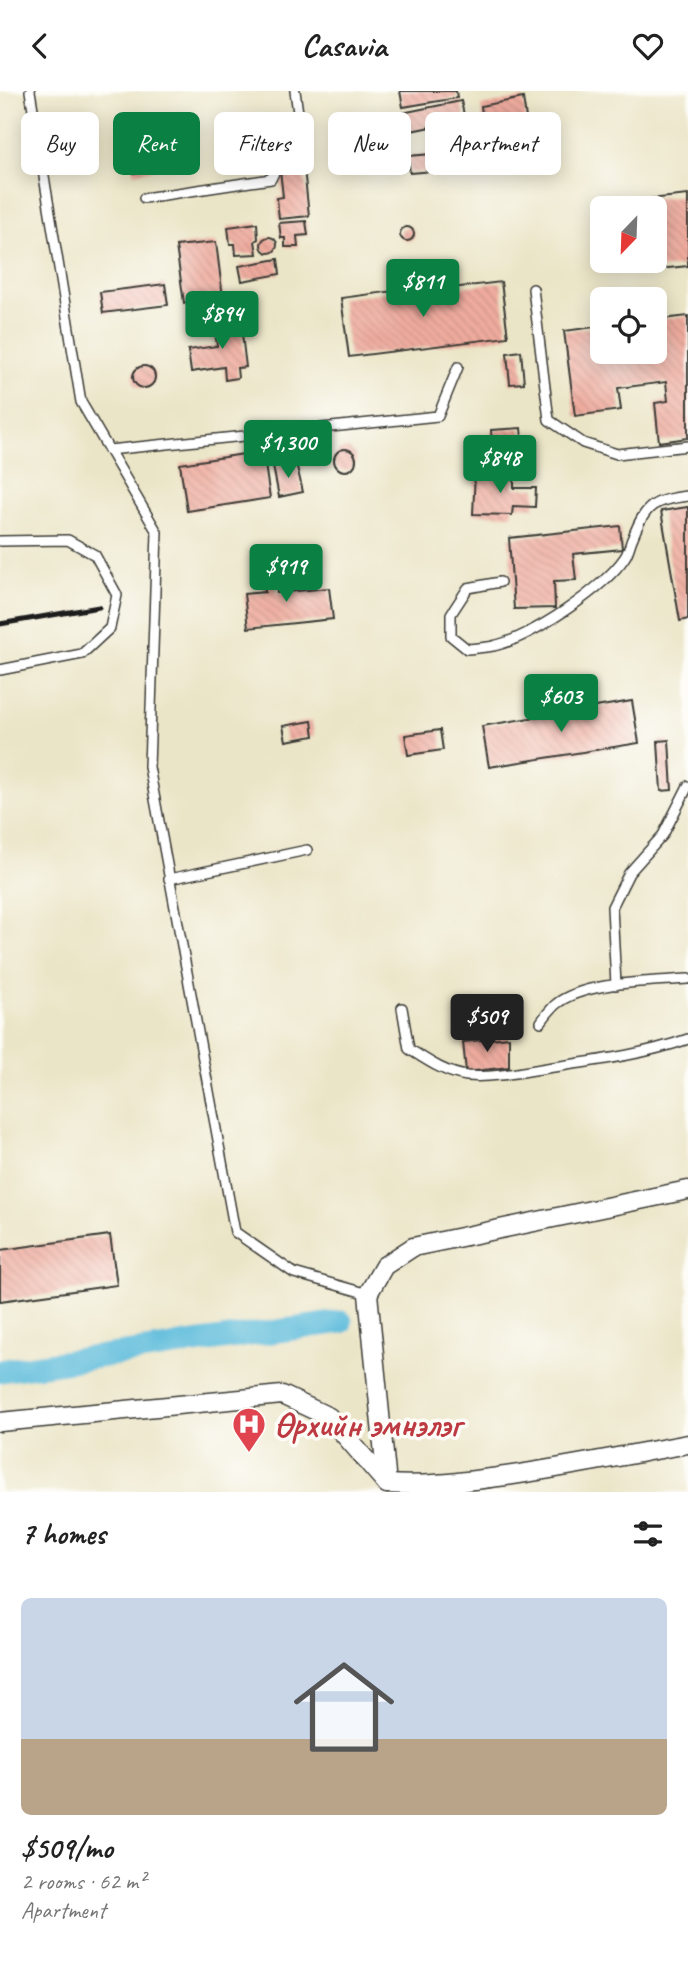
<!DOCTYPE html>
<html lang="en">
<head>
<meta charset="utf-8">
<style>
	:root { --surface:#fff; --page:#f2f2f2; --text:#222; --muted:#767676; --accent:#0b8043 }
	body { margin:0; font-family:Caveat,sans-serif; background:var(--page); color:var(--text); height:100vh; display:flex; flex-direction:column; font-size:26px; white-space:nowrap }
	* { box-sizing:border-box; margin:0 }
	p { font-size:23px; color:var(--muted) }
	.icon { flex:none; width:38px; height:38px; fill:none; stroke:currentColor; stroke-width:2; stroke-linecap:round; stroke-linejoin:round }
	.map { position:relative; height:1401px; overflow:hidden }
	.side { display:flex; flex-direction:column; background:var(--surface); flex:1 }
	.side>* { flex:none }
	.guide { position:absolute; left:21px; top:21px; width:648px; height:63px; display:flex; gap:14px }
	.needle { width:46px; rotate:203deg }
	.fabs { position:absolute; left:590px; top:105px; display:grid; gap:14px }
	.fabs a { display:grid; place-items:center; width:77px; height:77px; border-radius:10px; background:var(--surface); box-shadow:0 4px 18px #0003; font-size:35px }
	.price { position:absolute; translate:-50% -60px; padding:0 16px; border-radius:7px; background:var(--accent); color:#fff; font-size:23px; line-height:46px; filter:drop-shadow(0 2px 4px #0008) }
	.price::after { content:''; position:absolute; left:50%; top:42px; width:21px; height:16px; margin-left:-10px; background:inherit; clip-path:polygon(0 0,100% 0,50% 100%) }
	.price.selected { background:#222; color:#fff }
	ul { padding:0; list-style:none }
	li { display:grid; align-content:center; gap:14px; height:371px; padding:0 21px }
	li span { display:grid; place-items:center; height:217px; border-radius:10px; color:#555 }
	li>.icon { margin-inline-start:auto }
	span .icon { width:126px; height:126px; fill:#fffc; stroke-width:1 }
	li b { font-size:30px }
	h2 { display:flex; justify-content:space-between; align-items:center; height:84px; padding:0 21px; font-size:30px }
	.pill { padding:0 24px; border-radius:10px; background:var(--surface); box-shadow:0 4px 18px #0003; font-size:24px; line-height:63px }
	.pill.selected { background:var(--accent); color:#fff }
	header { display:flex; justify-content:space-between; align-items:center; height:91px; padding:0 21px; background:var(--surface); font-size:32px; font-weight:700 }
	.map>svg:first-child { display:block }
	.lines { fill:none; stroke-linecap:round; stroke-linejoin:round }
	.canal { stroke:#5dbcdb; stroke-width:23 }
	.building { fill:url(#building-back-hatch) }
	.service-casing { stroke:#3b3a36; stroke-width:12 }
	.minor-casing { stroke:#3b3a36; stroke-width:21 }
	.service { stroke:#fff; stroke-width:9 }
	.minor { stroke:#fff; stroke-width:18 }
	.rail { stroke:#1c1c1c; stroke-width:5 }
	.labels { text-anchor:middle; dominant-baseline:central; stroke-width:7; stroke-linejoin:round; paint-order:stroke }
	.health-label { font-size:35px; font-weight:bold; fill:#be3a42; stroke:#fdfcf7; text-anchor:start }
</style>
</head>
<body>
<header><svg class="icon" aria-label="back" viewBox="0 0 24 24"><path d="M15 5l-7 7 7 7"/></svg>Casavia<svg class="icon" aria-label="heart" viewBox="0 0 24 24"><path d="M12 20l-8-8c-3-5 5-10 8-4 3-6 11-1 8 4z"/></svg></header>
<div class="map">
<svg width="688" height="1401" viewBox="0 0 688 1401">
	<defs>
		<pattern id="building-back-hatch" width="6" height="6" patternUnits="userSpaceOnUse" patternTransform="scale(1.75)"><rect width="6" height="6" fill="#efab9e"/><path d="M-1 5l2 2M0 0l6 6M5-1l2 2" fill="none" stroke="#cc9388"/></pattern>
	</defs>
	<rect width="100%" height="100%" fill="#fdfcf7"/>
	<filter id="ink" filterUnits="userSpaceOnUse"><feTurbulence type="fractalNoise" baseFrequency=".0143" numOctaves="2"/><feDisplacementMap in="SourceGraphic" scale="14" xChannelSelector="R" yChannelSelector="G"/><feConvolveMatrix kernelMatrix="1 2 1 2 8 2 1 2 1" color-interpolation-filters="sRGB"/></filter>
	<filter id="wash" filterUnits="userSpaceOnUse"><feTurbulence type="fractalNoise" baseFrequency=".00686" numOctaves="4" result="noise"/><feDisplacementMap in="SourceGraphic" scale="28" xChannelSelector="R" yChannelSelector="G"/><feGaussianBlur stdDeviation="1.57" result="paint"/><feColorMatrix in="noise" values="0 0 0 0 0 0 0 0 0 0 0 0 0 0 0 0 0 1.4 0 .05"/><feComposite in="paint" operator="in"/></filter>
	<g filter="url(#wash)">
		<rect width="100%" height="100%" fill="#ebe5c7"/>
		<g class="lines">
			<path class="canal" d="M 0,1280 L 341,1231"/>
		</g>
		<g id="blocks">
			<g class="building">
				<path d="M 400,0 L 456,0 L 457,7 L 403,16 Z"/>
				<path d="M 523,7 L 527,34 L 484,40 L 481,15 Z"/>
				<path d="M 461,10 L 465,29 L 391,44 L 387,25 Z"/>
				<path d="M 186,32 L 193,70 L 134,82 L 126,45 Z"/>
				<path d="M 445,62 L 447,79 L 410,82 L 408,65 Z"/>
				<path d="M 304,77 L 309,125 L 279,128 L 277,107 L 283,106 L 280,79 Z"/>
				<path d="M 688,104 L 688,175 L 619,182 L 617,170 L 654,170 L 654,117 L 612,117 L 611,112 Z"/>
				<path d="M 306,130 L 308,144 L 297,145 L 298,156 L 285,156 L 285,147 L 281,147 L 279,132 Z"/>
				<path d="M 257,132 L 258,148 L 255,150 L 257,163 L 236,164 L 235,153 L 230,153 L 228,136 Z"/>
				<circle cx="407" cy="143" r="7"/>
				<circle cx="269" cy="154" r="8"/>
				<path d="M 216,151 L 223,207 L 184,212 L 176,155 Z"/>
				<path d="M 278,168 L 280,183 L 242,190 L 239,175 Z"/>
				<path d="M 501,191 L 508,246 L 349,266 L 341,207 L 401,199 L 402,203 Z"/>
				<path d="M 165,193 L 168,214 L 103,222 L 100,201 Z"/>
				<path d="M 688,225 L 688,347 L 659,351 L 655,312 L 668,310 L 666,291 L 618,297 L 621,319 L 575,325 L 564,240 L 602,235 L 602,261 L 654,261 L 654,229 Z"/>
				<path d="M 240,227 L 246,276 L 237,277 L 238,287 L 225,289 L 224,276 L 191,281 L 188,259 L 217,255 L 214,231 Z"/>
				<path d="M 521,260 L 524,292 L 510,293 L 507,262 Z"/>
				<circle cx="144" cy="286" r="11"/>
				<path d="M 521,337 L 524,369 L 481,373 L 478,356 L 492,355 L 491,339 Z"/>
				<circle cx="345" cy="369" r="11"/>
				<path d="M 263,360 L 270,407 L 187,420 L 180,373 Z"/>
				<path d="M 296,372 L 303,401 L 279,406 L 273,375 Z"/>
				<path d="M 475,382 L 514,383 L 514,397 L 536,397 L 535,416 L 513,415 L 512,424 L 473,423 Z"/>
				<path d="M 688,416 L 688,528 L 680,530 L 661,420 Z"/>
				<path d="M 620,435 L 622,458 L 573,463 L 576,489 L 554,490 L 555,517 L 514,518 L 509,447 Z"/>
				<path d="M 273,471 L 277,502 L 329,497 L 333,528 L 248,537 L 244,503 L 265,501 L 262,473 Z"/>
				<path d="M 632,610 L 639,652 L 489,676 L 482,635 Z"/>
				<path d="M 312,630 L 314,645 L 286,650 L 283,635 Z"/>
				<path d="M 440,639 L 443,659 L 408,664 L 405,644 Z"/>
				<path d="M 669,649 L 672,699 L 661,700 L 658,650 Z"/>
				<path d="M 509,946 L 509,976 L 466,981 L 463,951 Z"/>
				<path d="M 110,1144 L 117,1194 L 0,1210 L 0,1159 Z"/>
			</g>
		</g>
	</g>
	<g filter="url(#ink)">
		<use href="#blocks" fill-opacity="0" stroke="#3b3a36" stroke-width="2"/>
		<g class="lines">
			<defs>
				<g id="service">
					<path d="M 30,0 L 81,311 L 157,441 L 149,676 L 235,1141 L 294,1182 L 368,1203"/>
					<path d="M 144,107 L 271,88 L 299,29 L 295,0"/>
					<path d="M 533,198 L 549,329 L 583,352 L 617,363 L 688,355"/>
					<path d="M 109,359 L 438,325 L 458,276"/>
					<path d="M 0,450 L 68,449 L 95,464 L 117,504 L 110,537 L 82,563 L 0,579"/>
					<path d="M 500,491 L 468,497 L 451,523 L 451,545 L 467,558 C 475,557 485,557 493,555 C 529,548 605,497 625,466 C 629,460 630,452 633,446 C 646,413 654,409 688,405"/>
					<path d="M 169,788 L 307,759"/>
					<path d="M 616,894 L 612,816 L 629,782 L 663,744 L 688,695"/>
					<path d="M 402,917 L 409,958 C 428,970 445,982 467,985 C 494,987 521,981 547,977 C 594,970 643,964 688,948"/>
					<path d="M 541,931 C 545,925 550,919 555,914 C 583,890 652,891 688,888"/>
				</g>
				<g id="minor">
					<path d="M 0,1331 L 282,1304 L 329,1326 L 387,1393 C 427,1396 467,1390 506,1385 C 567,1376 627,1364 688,1353"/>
					<path d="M 387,1393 L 368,1203 L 384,1175 L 413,1156 L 688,1099"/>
				</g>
			</defs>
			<use href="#service" class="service-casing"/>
			<use href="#minor" class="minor-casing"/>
			<use href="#service" class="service"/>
			<use href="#minor" class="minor"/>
			<path class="rail" d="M 0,533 L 99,516"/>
		</g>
	</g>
	<defs>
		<symbol id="hospital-pin" viewBox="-11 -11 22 30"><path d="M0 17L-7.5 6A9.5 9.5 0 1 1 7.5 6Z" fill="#e0444e" stroke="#fdfcf7"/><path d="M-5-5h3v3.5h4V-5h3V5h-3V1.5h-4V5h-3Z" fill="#fff"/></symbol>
	</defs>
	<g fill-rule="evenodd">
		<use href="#hospital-pin" x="230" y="1314" width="38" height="52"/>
	</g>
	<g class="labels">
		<g class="health-label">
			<text x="274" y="1333">Өрхийн эмнэлэг</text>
		</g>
	</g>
</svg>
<div class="fabs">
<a><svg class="needle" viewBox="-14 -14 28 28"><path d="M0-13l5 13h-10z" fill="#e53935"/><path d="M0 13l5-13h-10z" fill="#767676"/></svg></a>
<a><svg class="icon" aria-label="locate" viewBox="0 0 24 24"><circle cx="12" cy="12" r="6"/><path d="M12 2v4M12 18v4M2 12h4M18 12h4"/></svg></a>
</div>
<b class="price" style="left:423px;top:228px">$811</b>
<b class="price" style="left:222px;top:260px">$894</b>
<b class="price" style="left:288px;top:389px">$1,300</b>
<b class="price" style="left:500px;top:404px">$848</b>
<b class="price" style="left:286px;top:513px">$919</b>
<b class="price" style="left:561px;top:643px">$603</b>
<b class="price selected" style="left:487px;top:963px">$509</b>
<div class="guide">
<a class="pill">Buy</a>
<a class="pill selected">Rent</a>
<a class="pill">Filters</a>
<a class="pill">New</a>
<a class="pill">Apartment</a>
</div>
</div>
<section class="side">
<h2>7 homes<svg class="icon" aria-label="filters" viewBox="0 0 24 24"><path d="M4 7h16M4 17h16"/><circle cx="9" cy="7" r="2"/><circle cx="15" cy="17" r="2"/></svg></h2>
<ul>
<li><span style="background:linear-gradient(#c9d6e8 65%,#b9a48a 0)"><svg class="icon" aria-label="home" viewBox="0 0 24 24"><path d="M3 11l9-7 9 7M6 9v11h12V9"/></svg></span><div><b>$509/mo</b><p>2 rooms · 62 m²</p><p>Apartment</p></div></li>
</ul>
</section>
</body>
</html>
